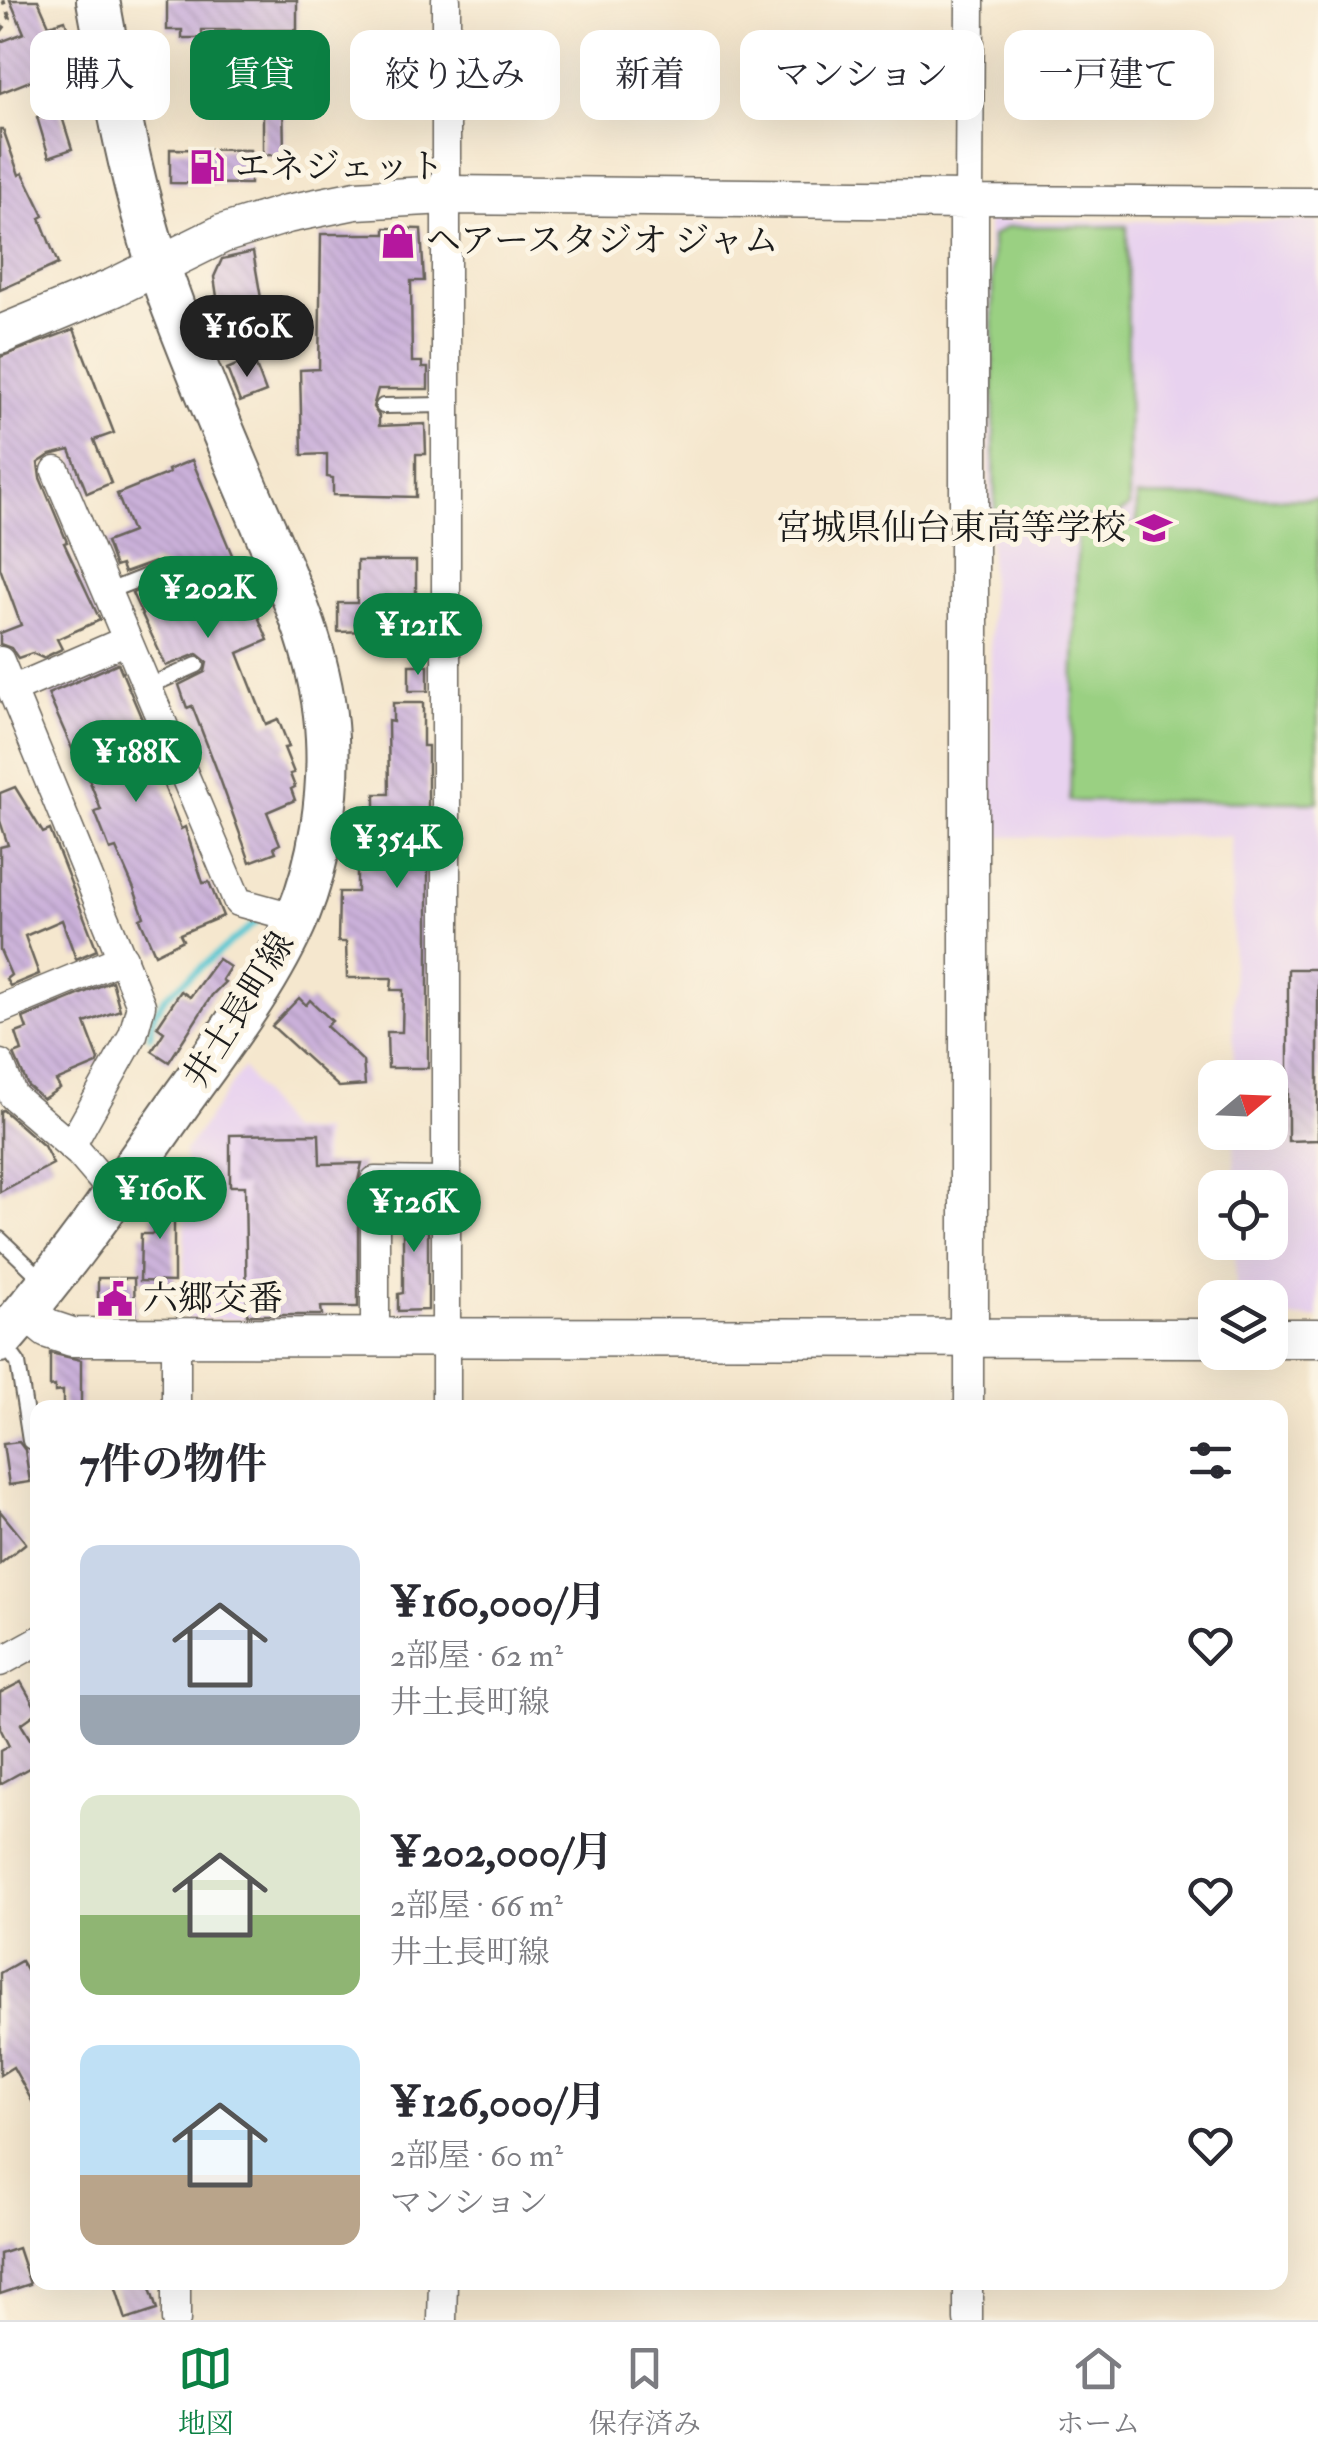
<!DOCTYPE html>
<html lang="ja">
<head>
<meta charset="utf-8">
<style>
	:root { --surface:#fff; --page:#f2f2f3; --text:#2b2b33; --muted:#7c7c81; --line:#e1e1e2; --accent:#0b8043 }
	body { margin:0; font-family:"IM FELL Double Pica","Noto Serif JP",serif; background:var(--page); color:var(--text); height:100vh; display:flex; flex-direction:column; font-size:38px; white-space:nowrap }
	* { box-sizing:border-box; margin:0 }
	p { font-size:32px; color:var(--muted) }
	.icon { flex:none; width:55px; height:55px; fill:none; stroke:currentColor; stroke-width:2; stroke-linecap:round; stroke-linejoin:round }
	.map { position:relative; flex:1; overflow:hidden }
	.details { position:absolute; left:30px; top:1400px; width:1258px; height:890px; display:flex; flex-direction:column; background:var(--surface); border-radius:20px; box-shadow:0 10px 40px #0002 }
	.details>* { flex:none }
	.guide { position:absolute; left:30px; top:30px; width:1260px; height:90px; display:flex; gap:20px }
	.needle { width:65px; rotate:71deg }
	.fabs { position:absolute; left:1198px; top:1060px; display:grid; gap:20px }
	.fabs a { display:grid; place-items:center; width:90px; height:90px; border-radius:20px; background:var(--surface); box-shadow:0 10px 40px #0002; font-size:50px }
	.price { position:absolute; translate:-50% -85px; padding:0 22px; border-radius:35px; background:var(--accent); color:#fff; font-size:32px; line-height:65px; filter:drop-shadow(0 2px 5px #0008) }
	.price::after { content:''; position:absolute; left:50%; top:60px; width:30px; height:22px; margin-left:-15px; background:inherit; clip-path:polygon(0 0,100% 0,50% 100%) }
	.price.current { background:#222; color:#fff }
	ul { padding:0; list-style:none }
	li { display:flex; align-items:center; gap:30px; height:250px; padding:0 50px }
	li span { display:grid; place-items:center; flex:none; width:280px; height:200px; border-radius:20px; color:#555 }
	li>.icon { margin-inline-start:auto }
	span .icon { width:120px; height:120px; fill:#fffc; stroke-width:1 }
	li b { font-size:42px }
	h2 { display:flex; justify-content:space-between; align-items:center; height:120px; padding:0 50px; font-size:42px }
	.tag { padding:0 35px; border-radius:20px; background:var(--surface); box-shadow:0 10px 40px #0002; font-size:35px; line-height:90px }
	.tag.current { background:var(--accent); color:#fff }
	.menu { display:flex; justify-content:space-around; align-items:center; height:140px; border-top:2px solid var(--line); background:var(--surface); font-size:28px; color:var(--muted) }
	.menu a { display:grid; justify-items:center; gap:5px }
	.menu .current { color:var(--accent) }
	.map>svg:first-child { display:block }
	.built { fill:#e8d2ef }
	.pitch { fill:#9ad082; stroke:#5b764f; stroke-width:2.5 }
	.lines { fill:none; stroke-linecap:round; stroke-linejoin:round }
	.stream { stroke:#5cc8d3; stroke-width:6 }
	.building { fill:url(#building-back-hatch) }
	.lane-casing { stroke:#68635a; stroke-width:18 }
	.street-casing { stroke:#68635a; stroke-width:31 }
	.secondary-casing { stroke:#68635a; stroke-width:41 }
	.primary-casing { stroke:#68635a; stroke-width:46 }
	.path { stroke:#68635a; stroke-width:4; stroke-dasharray:8 8; stroke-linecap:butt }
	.lane { stroke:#fff; stroke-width:14 }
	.street { stroke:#fff; stroke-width:28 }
	.secondary { stroke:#fff; stroke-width:38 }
	.primary { stroke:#fff; stroke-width:42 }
	.labels { text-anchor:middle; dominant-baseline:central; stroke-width:10; stroke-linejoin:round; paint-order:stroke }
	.poi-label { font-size:35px; fill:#1c1c1c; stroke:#fcf5e5; text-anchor:start }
	.street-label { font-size:35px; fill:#1c1c1c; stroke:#fcf5e5 }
</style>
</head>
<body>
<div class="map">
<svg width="1318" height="2320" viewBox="0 0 1318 2320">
	<defs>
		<pattern id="building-back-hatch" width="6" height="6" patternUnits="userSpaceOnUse" patternTransform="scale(2.5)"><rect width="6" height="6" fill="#cbb1da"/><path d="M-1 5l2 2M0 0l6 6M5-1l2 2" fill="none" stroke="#ae98ba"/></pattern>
	</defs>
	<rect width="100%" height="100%" fill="#fcf5e5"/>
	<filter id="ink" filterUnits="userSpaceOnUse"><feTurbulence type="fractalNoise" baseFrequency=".01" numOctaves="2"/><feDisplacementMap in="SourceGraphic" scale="20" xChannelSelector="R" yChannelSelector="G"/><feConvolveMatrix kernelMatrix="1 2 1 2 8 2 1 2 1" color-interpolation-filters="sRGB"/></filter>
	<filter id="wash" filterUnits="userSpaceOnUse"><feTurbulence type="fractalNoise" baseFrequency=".0048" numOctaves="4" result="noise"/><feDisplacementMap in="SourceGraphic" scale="40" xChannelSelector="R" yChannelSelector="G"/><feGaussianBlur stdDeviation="2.25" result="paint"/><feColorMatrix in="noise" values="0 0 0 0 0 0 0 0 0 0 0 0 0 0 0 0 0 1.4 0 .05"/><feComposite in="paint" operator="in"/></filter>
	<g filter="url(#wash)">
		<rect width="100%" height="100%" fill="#f5e7ce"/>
		<g class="built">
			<path d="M 988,221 L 1318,221 L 1318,1318 L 1270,1318 L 1270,1298 L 1236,1297 L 1235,1243 L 1270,1242 L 1270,1188 L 1235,1187 L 1234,1133 L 1270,1132 L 1270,1078 L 1234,1077 L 1231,836 L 992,837 Z"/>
			<path d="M 243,1068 L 288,1131 L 323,1131 L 325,1320 L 184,1318 L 185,1151 Z"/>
		</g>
		<g class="pitch">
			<path d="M 1127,226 L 1129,507 L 1114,517 L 995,517 L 992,236 L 1007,227 Z"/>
			<path d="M 1137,496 L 1318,499 L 1318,802 L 1070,801 L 1078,529 L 1137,525 Z"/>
		</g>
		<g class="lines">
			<path class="stream" d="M 150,1036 L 154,1014 L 166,996 L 256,922"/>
		</g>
		<g id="blocks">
			<g class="building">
				<path d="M 10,0 L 38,0 L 49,25 L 65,20 L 78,62 L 0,93 L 0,42 L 24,33 Z"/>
				<path d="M 167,0 L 297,0 L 297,30 L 202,30 L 202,38 L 182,38 L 182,30 L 167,30 Z"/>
				<path d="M 263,97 L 283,97 L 284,155 L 263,155 Z"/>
				<path d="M 59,107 L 72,149 L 49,157 L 37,117 Z"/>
				<path d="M 0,129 L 3,129 L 19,175 L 23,173 L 44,216 L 40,218 L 58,264 L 0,290 Z"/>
				<path d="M 170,149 L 250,150 L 250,184 L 170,183 Z"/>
				<path d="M 385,228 L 421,229 L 424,281 L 411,281 L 412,362 L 422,362 L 422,368 L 428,368 L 428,389 L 378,389 L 373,407 L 379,416 L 379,426 L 425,424 L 426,454 L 416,454 L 416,497 L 333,495 L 333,478 L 327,477 L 327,454 L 302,455 L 300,370 L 319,369 L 321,234 L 385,234 Z"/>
				<path d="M 253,252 L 266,327 L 237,332 L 231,329 L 222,330 L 214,277 L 222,259 Z"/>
				<path d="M 74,329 L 114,433 L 94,440 L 111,483 L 87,493 L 70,450 L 50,455 L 38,463 L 40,478 L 67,542 L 64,543 L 100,620 L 57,639 L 62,649 L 43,658 L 32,653 L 18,658 L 11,648 L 0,644 L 0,633 L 21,625 L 0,568 L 0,357 Z"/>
				<path d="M 253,358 L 266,392 L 240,402 L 227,369 Z"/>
				<path d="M 192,460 L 268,640 L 238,653 L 266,724 L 278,719 L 289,747 L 284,748 L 294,773 L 290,774 L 295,787 L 291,789 L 295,800 L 267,812 L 280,844 L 274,847 L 276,852 L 250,862 L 215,765 L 192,706 L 187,708 L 179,685 L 205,672 L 207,662 L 197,654 L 166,666 L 132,593 L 165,579 L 166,567 L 154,562 L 124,573 L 121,565 L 115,567 L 106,542 L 132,532 L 117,494 L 169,473 L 168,470 Z"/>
				<path d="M 357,561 L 416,561 L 416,604 L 428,604 L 428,629 L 338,632 L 338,603 L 357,603 Z"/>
				<path d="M 118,663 L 164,771 L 159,773 L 181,829 L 185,827 L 203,883 L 209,882 L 223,916 L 180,934 L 183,940 L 155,954 L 140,919 L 144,917 L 134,889 L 116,848 L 110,850 L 95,812 L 101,810 L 78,751 L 74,753 L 48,694 Z"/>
				<rect x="409" y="665" width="19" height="26"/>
				<path d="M 393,703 L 423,703 L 423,746 L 428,746 L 428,1068 L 388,1068 L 387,1032 L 402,1032 L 403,990 L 391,990 L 392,978 L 347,978 L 346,942 L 338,942 L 339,892 L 357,892 L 357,867 L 375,867 L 375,794 L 389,794 L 388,721 L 393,722 Z"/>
				<path d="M 15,787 L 43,833 L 50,830 L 97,950 L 76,959 L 62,920 L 25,936 L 39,974 L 10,986 L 6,979 L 11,975 L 0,950 L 0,847 L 8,845 L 0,821 L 0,793 Z"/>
				<path d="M 218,959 L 230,967 L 222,980 L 225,982 L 212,995 L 169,1062 L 152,1051 L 164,1032 L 157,1027 L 181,991 L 190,997 Z"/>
				<path d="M 1288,969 L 1318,969 L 1318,1140 L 1288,1141 Z"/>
				<path d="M 112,981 L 120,1010 L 85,1023 L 99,1060 L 97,1064 L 56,1081 L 60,1088 L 43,1099 L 28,1086 L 14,1054 L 22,1051 L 16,1033 L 27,1029 L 23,1018 Z"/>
				<path d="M 299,998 L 306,1005 L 310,1000 L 332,1021 L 326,1026 L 363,1061 L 365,1085 L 339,1087 L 272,1026 Z"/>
				<path d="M 3,1110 L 44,1146 L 53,1164 L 0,1192 L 0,1111 Z"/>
				<path d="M 319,1134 L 320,1164 L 362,1163 L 358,1181 L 358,1307 L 321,1307 L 322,1315 L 247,1315 L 245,1186 L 230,1186 L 230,1135 Z"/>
				<path d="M 153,1192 L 174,1192 L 174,1282 L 140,1281 L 141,1234 L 153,1234 Z"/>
				<path d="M 396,1199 L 425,1199 L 424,1226 L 428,1226 L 428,1310 L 398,1311 L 398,1294 L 403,1293 L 403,1223 L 396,1222 Z"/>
				<path d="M 98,1278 L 134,1278 L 135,1315 L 98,1315 Z"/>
				<path d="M 50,1353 L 81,1360 L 81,1408 L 63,1408 L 63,1391 L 55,1392 L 55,1386 L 50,1387 Z"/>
				<path d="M 19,1442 L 25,1450 L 30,1482 L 9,1485 L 3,1444 Z"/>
				<path d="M 0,1511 L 26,1543 L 0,1564 Z"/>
				<path d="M 21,1682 L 38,1712 L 21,1724 L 38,1752 L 38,1763 L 0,1784 L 0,1751 L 9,1746 L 0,1728 L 0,1693 Z"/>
				<path d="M 21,1961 L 38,1989 L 38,2112 L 13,2067 L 0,2075 L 0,1973 Z"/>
				<path d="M 18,2248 L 30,2284 L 0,2294 L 0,2254 Z"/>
				<path d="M 114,2282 L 148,2282 L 157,2310 L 126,2320 Z"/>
			</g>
		</g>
	</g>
	<g filter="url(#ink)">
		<use href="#blocks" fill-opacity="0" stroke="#68635a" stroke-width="2.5"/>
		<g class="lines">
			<defs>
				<g id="lane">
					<path d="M 383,406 L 446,405"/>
					<path d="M 106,592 L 157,572"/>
					<path d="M 147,687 L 197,665"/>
					<path d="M 0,1239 L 43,1280"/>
					<path d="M 3,1342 L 18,1363 L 30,1441"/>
				</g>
				<g id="street">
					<path d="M 970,0 L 969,200 L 1318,202"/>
					<path d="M 56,471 L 238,902 L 297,918"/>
					<path d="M 0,661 L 141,1005 L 133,1035 L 71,1146"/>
					<path d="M 12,690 L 127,640"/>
					<path d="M 0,1009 L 123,958"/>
					<path d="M 0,1064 L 13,1096 L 79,1153 L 115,1195"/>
					<path d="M 375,1337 L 375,1181 L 446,1182"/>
					<path d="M 176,1408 L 176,1337"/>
					<path d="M 446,1408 L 446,0"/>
					<path d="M 969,1408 L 969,1338"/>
					<path d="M 0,1662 L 38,1641"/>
					<path d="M 176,2320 L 176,2282"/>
					<path d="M 442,2320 L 443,2282"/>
					<path d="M 968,2320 L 968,2282"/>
				</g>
				<g id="secondary">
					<path d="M 0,335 L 113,288 L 222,234 L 287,214 L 356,200 L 445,195 L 969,200 L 969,1338"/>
					<path d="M 26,1311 L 48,1329 L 72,1337 L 1215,1338"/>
					<path d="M 1270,1338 L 1318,1338"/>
				</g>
				<path id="primary" d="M 0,1341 C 65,1267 121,1186 177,1106 C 220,1046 269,984 298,915 C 320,861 330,796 327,738 C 323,655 288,584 256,509 C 227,442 199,375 173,307 C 135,207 117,104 98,0"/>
			</defs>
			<use href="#lane" class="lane-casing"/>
			<use href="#street" class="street-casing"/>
			<use href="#secondary" class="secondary-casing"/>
			<use href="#primary" class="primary-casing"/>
			<g class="path">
				<path d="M 0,32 L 10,19 L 3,0"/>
				<path d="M 32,1460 L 38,1495"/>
			</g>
			<use href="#lane" class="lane"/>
			<use href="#street" class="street"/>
			<use href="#secondary" class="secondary"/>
			<use href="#primary" class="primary"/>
		</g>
	</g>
	<defs>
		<symbol id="fuel-bare" viewBox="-9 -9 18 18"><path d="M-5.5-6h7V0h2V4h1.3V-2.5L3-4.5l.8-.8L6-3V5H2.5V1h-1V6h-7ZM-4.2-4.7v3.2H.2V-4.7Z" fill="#b5179e" stroke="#fcf5e5" stroke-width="2.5" paint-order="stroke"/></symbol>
		<symbol id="shop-bare" viewBox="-9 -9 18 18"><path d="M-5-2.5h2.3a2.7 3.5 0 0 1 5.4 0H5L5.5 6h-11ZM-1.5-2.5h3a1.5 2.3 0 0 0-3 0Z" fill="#b5179e" stroke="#fcf5e5" stroke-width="2.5" paint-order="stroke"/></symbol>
		<symbol id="school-bare" viewBox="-9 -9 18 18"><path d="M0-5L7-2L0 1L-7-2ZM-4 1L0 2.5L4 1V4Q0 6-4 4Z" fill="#b5179e" stroke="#fcf5e5" stroke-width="2.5" paint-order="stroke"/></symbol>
		<symbol id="civic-bare" viewBox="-9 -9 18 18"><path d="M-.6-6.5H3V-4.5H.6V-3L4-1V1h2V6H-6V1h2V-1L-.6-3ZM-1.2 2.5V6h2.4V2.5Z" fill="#b5179e" stroke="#fcf5e5" stroke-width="2.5" paint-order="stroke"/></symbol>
	</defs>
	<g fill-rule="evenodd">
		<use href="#fuel-bare" x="182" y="142" width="50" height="50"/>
		<use href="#shop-bare" x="373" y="216" width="50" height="50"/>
		<use href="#school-bare" x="1129" y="503" width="50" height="50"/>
		<use href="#civic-bare" x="90" y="1274" width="50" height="50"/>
	</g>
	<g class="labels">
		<g class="poi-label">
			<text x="235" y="167">エネジェット</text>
			<text x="426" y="241">ヘアースタジオ ジャム</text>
			<text x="1126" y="528" text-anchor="end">宮城県仙台東高等学校</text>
			<text x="143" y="1299">六郷交番</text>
		</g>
		<g class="street-label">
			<text transform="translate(239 1010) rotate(-58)">井土長町線</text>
		</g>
	</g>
</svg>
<div class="fabs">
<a><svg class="needle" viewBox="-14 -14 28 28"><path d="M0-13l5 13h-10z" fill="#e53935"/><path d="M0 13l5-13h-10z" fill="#7c7c81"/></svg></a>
<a><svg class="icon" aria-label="locate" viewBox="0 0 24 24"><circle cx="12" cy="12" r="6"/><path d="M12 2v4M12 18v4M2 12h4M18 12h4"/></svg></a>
<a><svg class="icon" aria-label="layers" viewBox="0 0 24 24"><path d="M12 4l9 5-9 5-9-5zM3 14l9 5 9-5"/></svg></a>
</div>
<b class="price current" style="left:247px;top:380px">¥160K</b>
<b class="price" style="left:208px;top:641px">¥202K</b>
<b class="price" style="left:418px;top:678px">¥121K</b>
<b class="price" style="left:136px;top:805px">¥188K</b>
<b class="price" style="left:397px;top:891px">¥354K</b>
<b class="price" style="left:160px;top:1242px">¥160K</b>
<b class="price" style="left:414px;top:1255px">¥126K</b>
<div class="guide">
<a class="tag">購入</a>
<a class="tag current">賃貸</a>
<a class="tag">絞り込み</a>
<a class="tag">新着</a>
<a class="tag">マンション</a>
<a class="tag">一戸建て</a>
</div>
<section class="details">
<h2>7件の物件<svg class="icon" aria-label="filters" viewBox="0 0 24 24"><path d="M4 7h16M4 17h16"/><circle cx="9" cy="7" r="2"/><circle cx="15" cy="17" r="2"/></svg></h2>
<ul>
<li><span style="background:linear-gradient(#c9d6e8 75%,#9aa5b1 0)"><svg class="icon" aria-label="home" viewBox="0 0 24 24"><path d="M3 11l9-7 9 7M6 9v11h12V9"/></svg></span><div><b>¥160,000/月</b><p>2部屋 · 62 m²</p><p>井土長町線</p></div><svg class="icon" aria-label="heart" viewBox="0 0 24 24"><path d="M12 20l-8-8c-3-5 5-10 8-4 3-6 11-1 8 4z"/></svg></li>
<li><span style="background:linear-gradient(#dfe7d0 60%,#8fb573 0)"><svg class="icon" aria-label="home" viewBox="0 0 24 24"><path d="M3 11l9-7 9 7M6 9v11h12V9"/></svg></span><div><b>¥202,000/月</b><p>2部屋 · 66 m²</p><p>井土長町線</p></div><svg class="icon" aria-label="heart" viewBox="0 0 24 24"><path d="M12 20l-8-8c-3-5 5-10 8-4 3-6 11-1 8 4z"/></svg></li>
<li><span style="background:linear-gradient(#bfe0f5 65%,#b9a48a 0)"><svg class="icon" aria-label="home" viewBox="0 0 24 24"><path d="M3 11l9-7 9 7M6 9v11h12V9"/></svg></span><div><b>¥126,000/月</b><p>2部屋 · 60 m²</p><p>マンション</p></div><svg class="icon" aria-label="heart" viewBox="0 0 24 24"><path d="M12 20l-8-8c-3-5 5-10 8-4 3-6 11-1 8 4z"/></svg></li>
</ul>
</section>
</div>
<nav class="menu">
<a class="current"><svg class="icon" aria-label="map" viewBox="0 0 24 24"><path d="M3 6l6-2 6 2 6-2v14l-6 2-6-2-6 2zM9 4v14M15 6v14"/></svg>地図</a>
<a><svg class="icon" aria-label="saved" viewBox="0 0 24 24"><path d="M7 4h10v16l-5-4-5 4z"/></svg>保存済み</a>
<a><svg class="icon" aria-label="home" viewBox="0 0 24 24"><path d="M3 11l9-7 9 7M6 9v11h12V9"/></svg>ホーム</a>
</nav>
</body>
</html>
